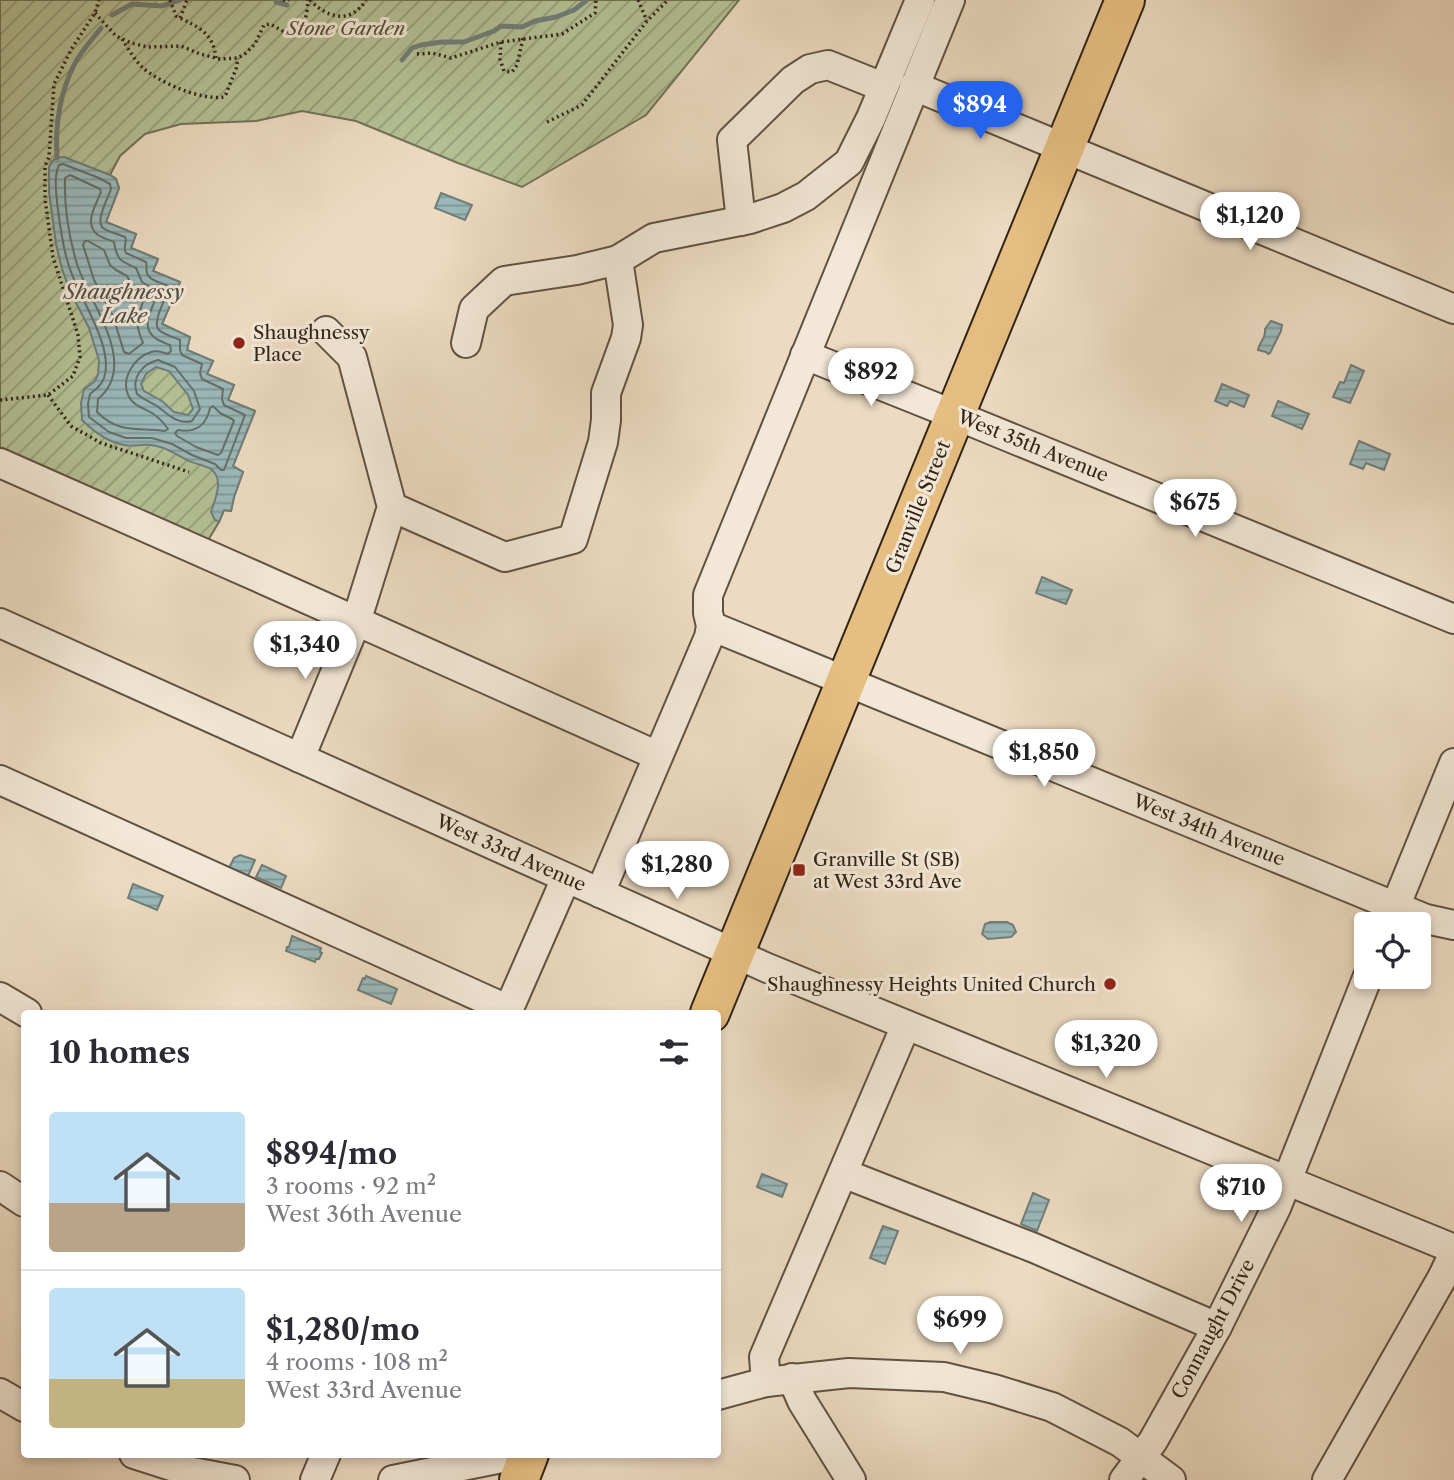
<!DOCTYPE html>
<html lang="en">
<head>
<meta charset="utf-8">
<style>
	:root { --surface:#fff; --page:#f7f7f7; --text:#2b2b33; --muted:#7c7c81; --line:#e1e1e2; --accent:#2563eb }
	body { margin:0; font-family:"Libre Caslon Text",serif; background:var(--page); color:var(--text); height:100vh; display:flex; flex-direction:column; font-size:26px; white-space:nowrap }
	* { box-sizing:border-box; margin:0 }
	p { font-size:23px; color:var(--muted) }
	.icon { flex:none; width:38px; height:38px; fill:none; stroke:currentColor; stroke-width:2; stroke-linecap:round; stroke-linejoin:round }
	.map { position:relative; flex:1; overflow:hidden }
	.panel { position:absolute; left:21px; top:1010px; width:700px; height:448px; display:flex; flex-direction:column; background:var(--surface); border-radius:7px; box-shadow:0 4px 10px #0003 }
	.panel>* { flex:none }
	.buttons { position:absolute; left:1354px; top:912px; display:grid; gap:14px }
	.buttons a { display:grid; place-items:center; width:77px; height:77px; border-radius:7px; background:var(--surface); box-shadow:0 4px 10px #0003; font-size:35px }
	.price { position:absolute; translate:-50% -60px; padding:0 16px; border-radius:24px; background:#fff; color:#222; font-size:23px; line-height:46px; filter:drop-shadow(0 2px 4px #0008) }
	.price::after { content:''; position:absolute; left:50%; top:42px; width:21px; height:16px; margin-left:-10px; background:inherit; clip-path:polygon(0 0,100% 0,50% 100%) }
	.price.selected { background:var(--accent); color:#fff }
	ul { padding:0; list-style:none }
	li { display:flex; align-items:center; gap:21px; height:175px; padding:0 28px }
	li+li { border-top:2px solid var(--line) }
	li span { display:grid; place-items:center; flex:none; width:196px; height:140px; border-radius:7px; color:#555 }
	li>.icon { margin-inline-start:auto }
	span .icon { width:84px; height:84px; fill:#fffc; stroke-width:1 }
	li b { font-size:30px }
	h2 { display:flex; justify-content:space-between; align-items:center; height:84px; padding:0 28px; font-size:30px }
	.map>svg:first-child { display:block }
	.garden { fill:url(#garden-furrows); stroke:#727356; stroke-width:2 }
	.water { fill:url(#water-rules); stroke:#707e79; stroke-width:2; fill-rule:evenodd }
	.lines { fill:none; stroke-linecap:round; stroke-linejoin:round }
	.shore { stroke:#666f68; stroke-width:2 }
	.stream { stroke:#707e79; stroke-width:5 }
	.minor-casing { stroke:#605241; stroke-width:32 }
	.highway-casing { stroke:#312516; stroke-width:42 }
	.path { stroke:#312516; stroke-width:3.5; stroke-dasharray:2 3.5; stroke-linecap:butt }
	.minor { stroke:#f3e8d7; stroke-width:28 }
	.highway { stroke:#e6be81; stroke-width:38 }
	.poi-dot { fill:#8f2418; stroke:#f3e8d7; stroke-width:2.5 }
	.labels { text-anchor:middle; dominant-baseline:central; stroke-width:6; stroke-linejoin:round; paint-order:stroke }
	.park-label { font-size:19px; font-style:italic; fill:#524c36; stroke:#f3e8d7 }
	.poi-label { font-size:19px; fill:#312516; stroke:#f3e8d7; text-anchor:start }
	.street-label { font-size:19px; fill:#312516; stroke:#f3e8d7 }
	.water-label { font-size:21px; font-style:italic; fill:#505148; stroke:#f3e8d7 }
</style>
</head>
<body>
<div class="map">
<svg width="1454" height="1480" viewBox="0 0 1454 1480">
	<defs>
		<pattern id="garden-furrows" width="10" height="10" patternUnits="userSpaceOnUse" patternTransform="scale(1.75)"><rect width="10" height="10" fill="#b4c196"/><path d="M-1 1l2-2M0 10L10 0M9 11l2-2" fill="none" stroke="#939d79"/></pattern>
		<pattern id="water-rules" width="6" height="5" patternUnits="userSpaceOnUse" patternTransform="scale(1.75)"><rect width="6" height="5" fill="#9ab9bb"/><path d="M0 2.5h6" fill="none" stroke="#7e9697"/></pattern>
	</defs>
	<rect width="100%" height="100%" fill="#ecdbc2"/>
	<filter id="stains"><feTurbulence type="fractalNoise" baseFrequency=".00286" numOctaves="4"/><feColorMatrix values="0 0 0 0 .2 0 0 0 0 .09 0 0 0 0 .02 0 0 0 .5 -.17"/></filter>
	<radialGradient id="worn" r=".72"><stop offset=".6" stop-color="#630" stop-opacity="0"/><stop offset="1" stop-color="#630" stop-opacity=".3"/></radialGradient>
	<path class="garden" d="M 0,0 L 739,0 L 646,115 L 522,187 L 458,163 L 356,121 L 302,111 L 256,121 L 181,124 L 145,134 L 120,156 L 110,175 L 116,179 L 119,188 L 106,222 L 136,234 L 131,248 L 158,259 L 153,271 L 180,282 L 162,324 L 190,337 L 187,350 L 213,361 L 207,374 L 234,385 L 228,400 L 255,411 L 233,466 L 243,472 L 234,497 L 231,511 L 224,510 L 219,522 L 207,542 L 0,447 Z"/>
	<g class="water">
		<path d="M 64,157 L 110,175 L 116,179 L 119,188 L 106,222 L 136,234 L 131,248 L 158,259 L 153,271 L 180,282 L 162,324 L 190,337 L 187,350 L 213,361 L 207,374 L 234,385 L 228,400 L 255,411 L 233,466 L 243,472 L 234,497 L 231,511 L 224,510 L 219,522 L 215,520 L 211,512 C 215,500 224,480 212,470 C 206,465 194,464 187,460 C 175,454 164,446 151,445 C 142,444 133,447 124,445 C 108,442 93,431 82,420 L 81,403 L 84,389 L 94,382 L 98,375 L 99,360 L 89,328 L 70,291 L 62,269 L 56,244 L 49,192 L 49,167 L 52,161 L 57,158 ZM 156,367 L 169,371 L 188,395 L 193,409 L 188,415 L 174,412 L 162,401 L 144,391 L 141,384 L 146,374 Z"/>
		<path d="M 441,193 L 472,205 L 465,220 L 435,208 Z"/>
		<path d="M 1271,321 L 1282,325 L 1281,331 L 1270,353 L 1268,354 L 1266,352 L 1258,350 C 1259,342 1266,339 1265,329 Z"/>
		<path d="M 1351,365 L 1364,371 L 1350,403 L 1333,397 L 1340,382 L 1344,383 Z"/>
		<path d="M 1222,384 L 1249,395 L 1244,407 L 1230,401 L 1227,406 L 1215,401 Z"/>
		<path d="M 1278,401 L 1309,414 L 1302,429 L 1272,416 Z"/>
		<path d="M 1359,441 L 1390,454 L 1384,470 L 1366,463 L 1363,469 L 1350,464 Z"/>
		<path d="M 1042,577 L 1072,590 L 1066,604 L 1036,593 Z"/>
		<path d="M 240,855 L 255,860 L 248,876 L 229,868 L 234,858 Z"/>
		<path d="M 262,865 L 286,876 L 281,888 L 256,877 Z"/>
		<path d="M 133,884 L 163,896 L 157,910 L 128,898 Z"/>
		<path d="M 990,922 L 1007,922 L 1013,925 L 1016,932 L 1011,937 L 988,939 L 982,934 L 985,924 Z"/>
		<path d="M 292,936 L 321,948 L 320,952 L 322,953 L 319,959 L 316,959 L 315,962 L 286,951 L 287,947 L 289,947 Z"/>
		<path d="M 366,976 L 397,989 L 391,1004 L 358,990 L 363,978 L 365,979 Z"/>
		<path d="M 762,1174 L 787,1184 L 782,1197 L 757,1187 Z"/>
		<path d="M 1033,1193 L 1049,1200 L 1037,1231 L 1021,1224 Z"/>
		<path d="M 883,1226 L 898,1231 L 885,1264 L 870,1258 Z"/>
	</g>
	<g class="lines">
		<g class="shore">
			<path d="M 63,164 L 99,178 L 110,184 L 111,189 C 108,198 95,221 103,228 C 108,232 118,234 125,237 C 128,242 122,247 126,253 L 146,262 C 147,266 146,270 147,273 C 149,281 164,283 170,287 C 167,296 151,323 159,330 C 164,335 174,337 180,340 L 180,350 L 182,355 L 202,364 L 200,373 L 202,379 L 223,389 L 222,399 L 224,405 L 245,415 L 224,470 L 221,470 L 215,464 L 192,455 L 172,444 L 152,438 L 126,438 L 109,432 L 89,417 L 88,404 L 90,394 C 96,389 101,386 104,378 C 115,347 78,297 69,266 C 62,246 60,224 57,202 C 56,191 54,175 59,165 Z"/>
			<path d="M 70,175 L 100,189 L 101,192 C 96,205 83,224 98,235 C 103,238 109,240 114,242 C 117,260 120,261 136,268 L 142,282 L 158,292 C 155,305 139,325 154,337 C 158,341 165,343 170,345 L 171,351 L 168,354 C 162,352 157,350 151,352 C 133,358 120,380 129,397 C 134,406 144,408 152,413 C 158,417 164,423 168,429 L 165,431 C 138,427 120,435 97,412 L 98,399 C 140,364 89,303 77,264 C 69,237 64,206 65,178 Z"/>
			<path d="M 85,241 L 88,241 L 104,250 L 110,265 L 116,270 L 127,276 L 133,287 L 144,297 C 139,320 133,319 143,343 L 129,354 L 124,352 L 113,316 L 94,280 L 83,245 Z"/>
			<path d="M 158,360 L 175,367 L 194,391 L 200,409 L 192,421 C 177,425 168,414 157,406 C 150,402 143,399 137,394 C 131,378 142,364 158,360 Z"/>
			<path d="M 213,406 L 220,413 L 232,419 L 234,421 L 221,453 L 218,455 L 196,447 L 177,436 L 175,433 L 178,430 C 196,433 206,426 210,408 Z"/>
		</g>
		<g class="stream">
			<path d="M 276,2 L 287,5"/>
			<path d="M 112,15 L 132,4 L 162,6 L 180,0"/>
			<path d="M 402,60 L 412,48 L 421,45 L 442,42 L 464,42 L 494,31 L 501,26 L 522,27 L 535,21 L 556,17 L 574,10 L 587,0"/>
			<path d="M 57,158 C 55,126 60,93 74,65 C 81,51 92,40 101,28"/>
		</g>
		<defs>
			<g id="minor">
				<path d="M 914,86 L 1454,309"/>
				<path d="M 741,221 L 732,140 L 793,80 L 810,69 L 828,65 L 883,87"/>
				<path d="M 466,343 L 474,309 L 504,281 L 577,270 L 618,260 L 654,238 L 750,219 L 783,208 L 806,196 L 849,162 L 871,118 L 920,0"/>
				<path d="M 805,355 L 955,415 L 1454,619"/>
				<path d="M 0,463 C 220,559 439,659 658,756"/>
				<path d="M 392,507 L 505,557 L 573,539 L 603,442 L 606,420 L 606,393 L 626,338 L 628,325 L 618,260"/>
				<path d="M 0,623 L 765,967 L 1454,1249"/>
				<path d="M 711,626 L 1372,897 L 1426,919 L 1454,925"/>
				<path d="M 300,758 L 356,622 L 392,507 L 352,357 L 326,331"/>
				<path d="M 0,780 L 509,1010"/>
				<path d="M 600,893 L 709,637 L 711,626 L 708,613 L 708,595 L 950,0"/>
				<path d="M 1389,922 L 1454,763"/>
				<path d="M 0,997 L 27,1013"/>
				<path d="M 507,1013 L 566,878"/>
				<path d="M 843,1173 L 1034,1248 L 1217,1327"/>
				<path d="M 0,1186 L 24,1202"/>
				<path d="M 792,1378 L 802,1401 L 851,1480"/>
				<path d="M 766,1382 L 764,1357 L 906,1025"/>
				<path d="M 0,1393 L 24,1407"/>
				<path d="M 718,1395 L 766,1382 L 849,1373 L 944,1377 L 994,1389 L 1052,1407 L 1120,1442 L 1171,1480"/>
				<path d="M 134,1454 L 187,1471 L 235,1480"/>
				<path d="M 315,1480 L 326,1454"/>
				<path d="M 393,1480 L 497,1459 L 511,1454"/>
				<path d="M 1124,1480 L 1153,1441 L 1217,1327 L 1276,1208 L 1368,976"/>
				<path d="M 1327,1480 L 1442,1278 L 1454,1253"/>
			</g>
			<g id="highway">
				<path d="M 710,1013 L 1125,0"/>
				<path d="M 519,1480 L 529,1454"/>
			</g>
		</defs>
		<use href="#minor" class="minor-casing"/>
		<use href="#highway" class="highway-casing"/>
		<g class="path">
			<path d="M 170,0 L 176,16 C 198,27 213,32 216,58"/>
			<path d="M 283,0 L 287,1 L 289,0"/>
			<path d="M 310,0 C 328,19 351,24 366,0"/>
			<path d="M 638,0 L 647,21"/>
			<path d="M 95,13 L 116,36 L 131,43 L 148,47 L 181,46 L 200,54 L 220,59 L 238,58 L 246,53 L 255,44 L 264,25 L 270,24 C 275,26 279,30 285,32 C 305,38 307,14 308,0"/>
			<path d="M 180,18 L 187,0"/>
			<path d="M 122,39 C 128,48 134,59 141,66 C 157,82 202,101 224,97 L 226,94 L 236,69 L 238,58"/>
			<path d="M 501,42 L 500,59 L 504,71 L 512,72 L 517,65 L 523,38"/>
			<path d="M 417,54 L 432,53 L 451,58 L 501,42 L 562,34 L 595,13 L 596,0"/>
			<path d="M 547,122 L 582,105 L 647,21 L 668,0"/>
			<path d="M 48,395 L 71,426 L 101,443 L 189,472"/>
			<path d="M 0,400 L 48,395 L 73,376 L 80,357 L 78,335 L 53,257 L 45,199 L 45,166 L 49,157 L 54,84 L 72,48 L 95,13 L 99,0"/>
		</g>
		<use href="#minor" class="minor"/>
		<use href="#highway" class="highway"/>
	</g>
	<g class="poi-dot">
		<circle cx="239" cy="343" r="7"/>
		<rect x="792" y="863" width="14" height="14" rx="3.5"/>
		<circle cx="1110" cy="984" r="7"/>
	</g>
	<g class="labels">
		<g class="park-label">
			<text x="346" y="28">Stone Garden</text>
		</g>
		<g class="poi-label">
			<text x="253" y="332">Shaughnessy<tspan x="253" dy="22">Place</tspan></text>
			<text x="813" y="859">Granville St (SB)<tspan x="813" dy="22">at West 33rd Ave</tspan></text>
			<text x="1096" y="984" text-anchor="end">Shaughnessy Heights United Church</text>
		</g>
		<g class="street-label">
			<text transform="translate(1033 446) rotate(22)">West 35th Avenue</text>
			<text transform="translate(918 507) rotate(-68)">Granville Street</text>
			<text transform="translate(1209 830) rotate(22)">West 34th Avenue</text>
			<text transform="translate(511 853) rotate(24)">West 33rd Avenue</text>
			<text transform="translate(1213 1329) rotate(-62)">Connaught Drive</text>
		</g>
		<g class="water-label">
			<text x="124" y="291">Shaughnessy<tspan x="124" dy="24">Lake</tspan></text>
		</g>
	</g>
	<rect width="100%" height="100%" filter="url(#stains)"/>
	<rect width="100%" height="100%" fill="url(#worn)"/>
</svg>
<div class="buttons">
<a><svg class="icon" aria-label="locate" viewBox="0 0 24 24"><circle cx="12" cy="12" r="6"/><path d="M12 2v4M12 18v4M2 12h4M18 12h4"/></svg></a>
</div>
<b class="price selected" style="left:980px;top:141px">$894</b>
<b class="price" style="left:1250px;top:252px">$1,120</b>
<b class="price" style="left:871px;top:408px">$892</b>
<b class="price" style="left:1195px;top:539px">$675</b>
<b class="price" style="left:305px;top:681px">$1,340</b>
<b class="price" style="left:1044px;top:789px">$1,850</b>
<b class="price" style="left:677px;top:901px">$1,280</b>
<b class="price" style="left:1106px;top:1080px">$1,320</b>
<b class="price" style="left:1241px;top:1224px">$710</b>
<b class="price" style="left:960px;top:1356px">$699</b>
<section class="panel">
<h2>10 homes<svg class="icon" aria-label="filters" viewBox="0 0 24 24"><path d="M4 7h16M4 17h16"/><circle cx="9" cy="7" r="2"/><circle cx="15" cy="17" r="2"/></svg></h2>
<ul>
<li><span style="background:linear-gradient(#bfe0f5 65%,#b9a48a 0)"><svg class="icon" aria-label="home" viewBox="0 0 24 24"><path d="M3 11l9-7 9 7M6 9v11h12V9"/></svg></span><div><b>$894/mo</b><p>3 rooms · 92 m²</p><p>West 36th Avenue</p></div></li>
<li><span style="background:linear-gradient(#bfe0f5 65%,#c2b280 0)"><svg class="icon" aria-label="home" viewBox="0 0 24 24"><path d="M3 11l9-7 9 7M6 9v11h12V9"/></svg></span><div><b>$1,280/mo</b><p>4 rooms · 108 m²</p><p>West 33rd Avenue</p></div></li>
</ul>
</section>
</div>
</body>
</html>
